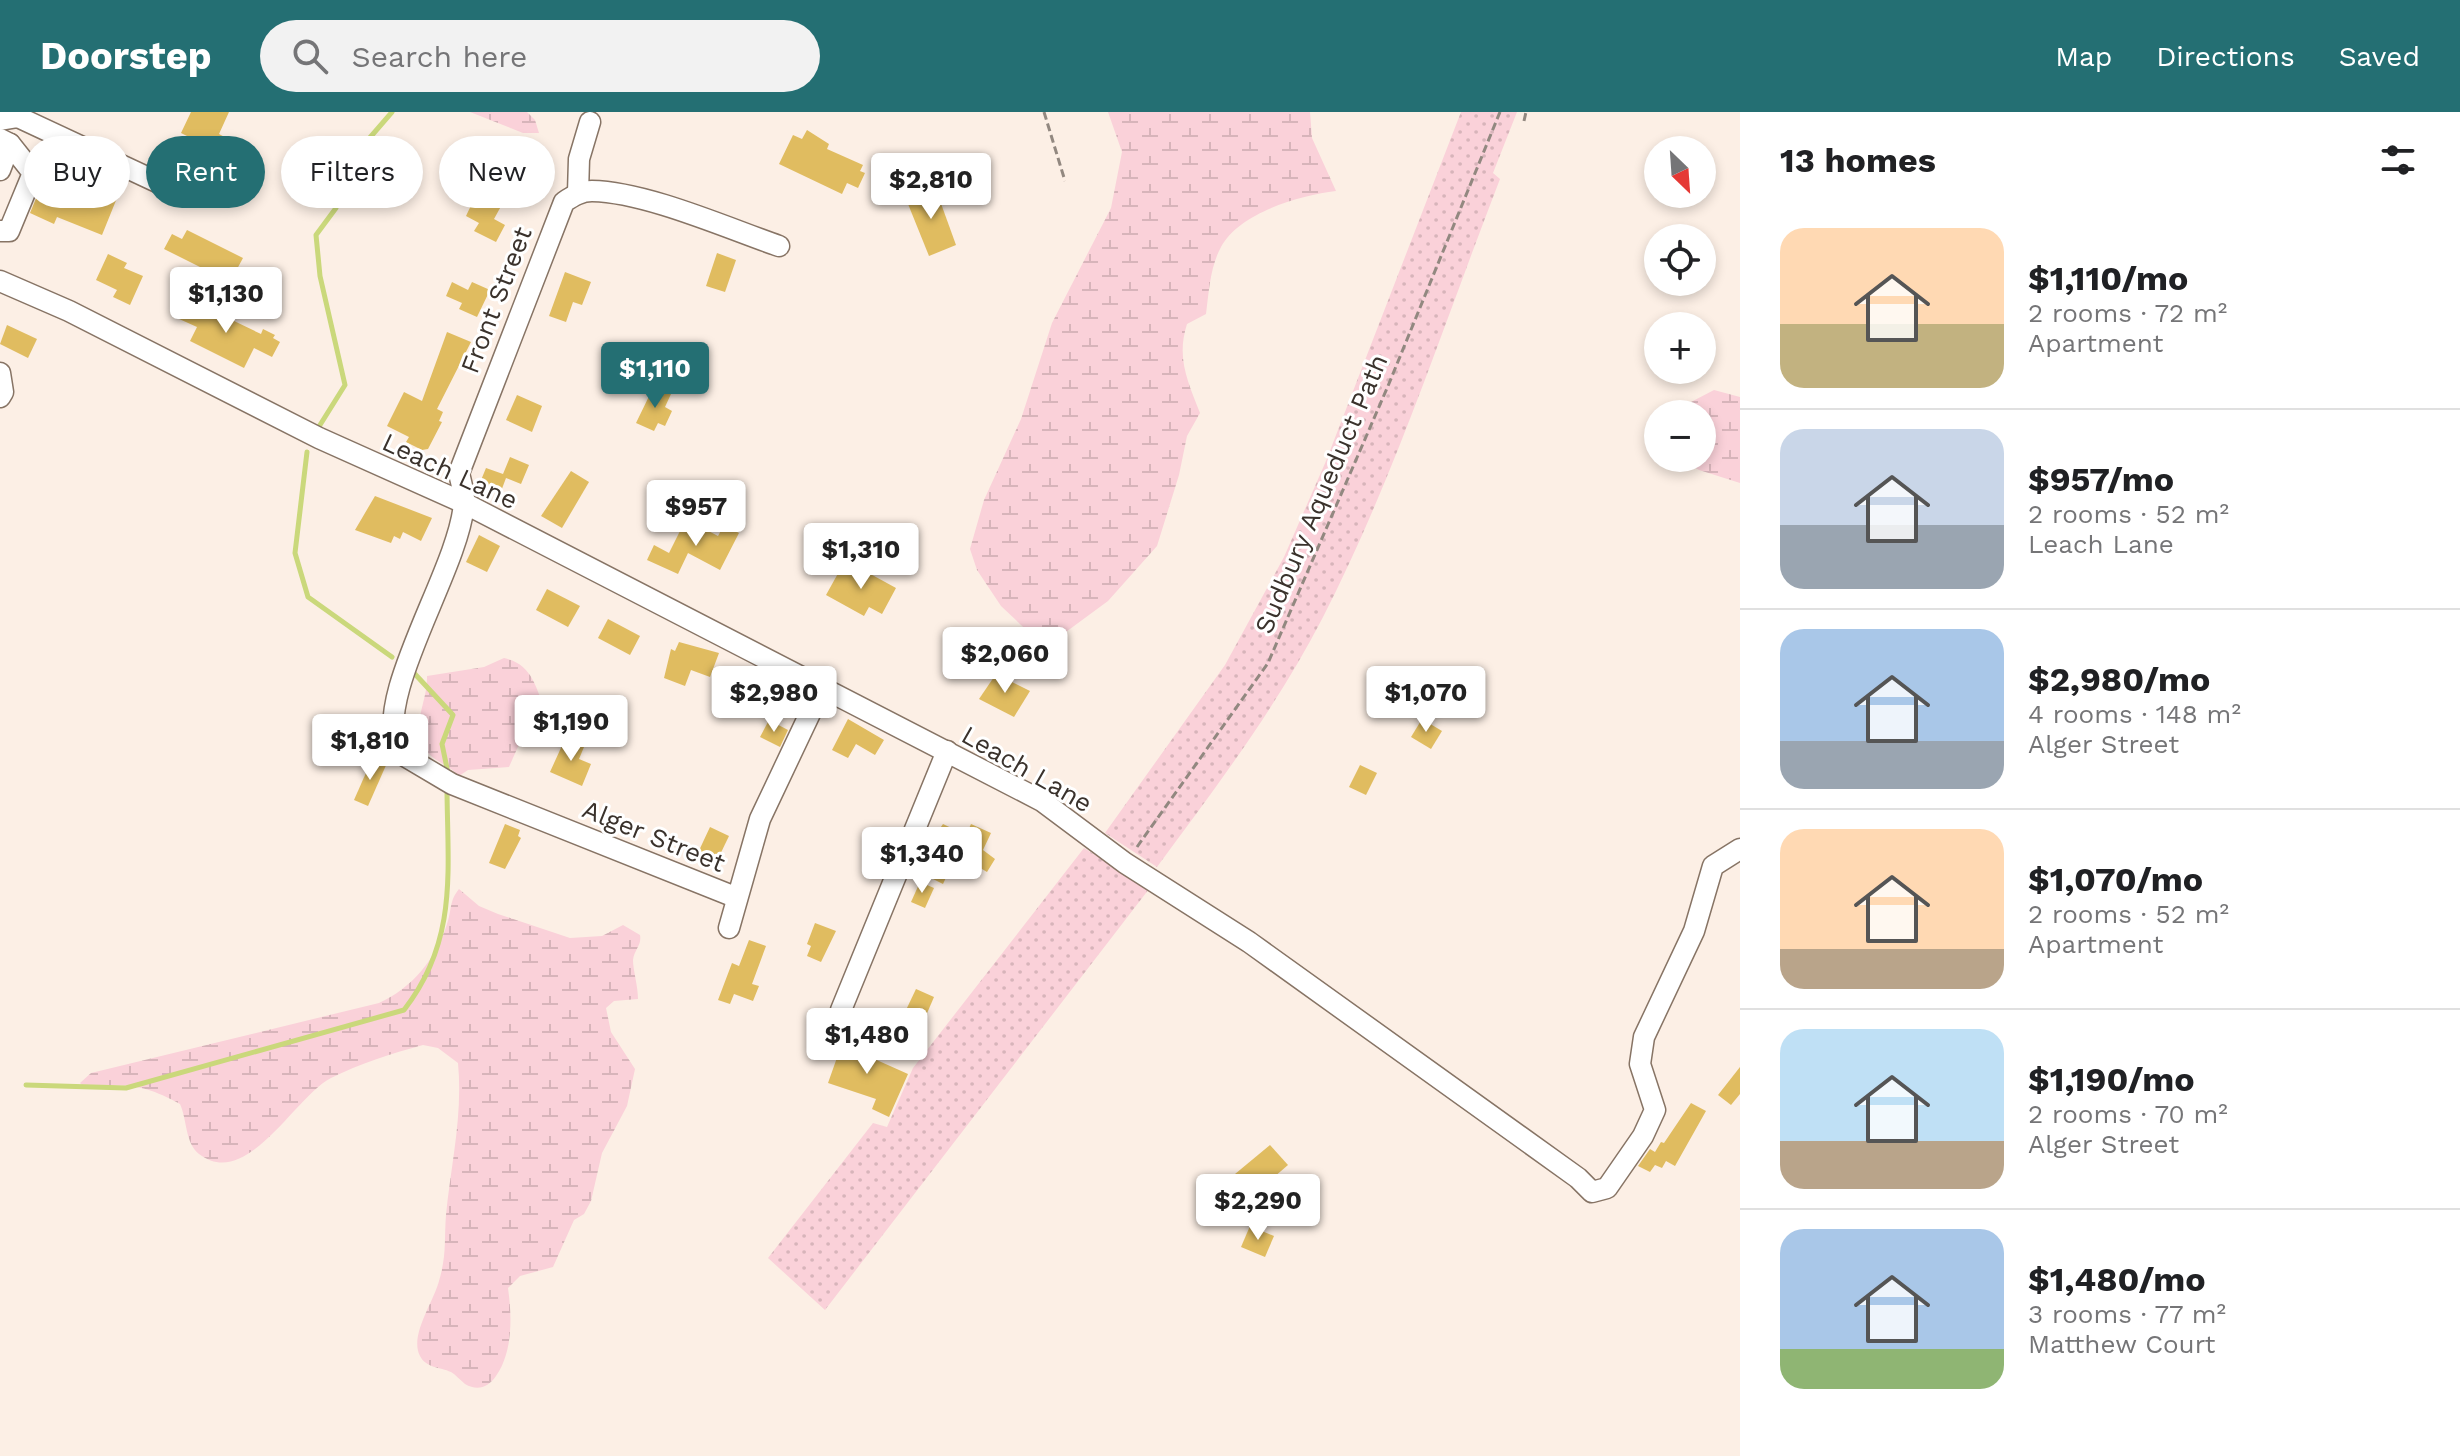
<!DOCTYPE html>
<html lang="en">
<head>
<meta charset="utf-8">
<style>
	:root { --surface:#fff; --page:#f2f2f2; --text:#202124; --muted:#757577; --line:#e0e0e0; --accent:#246f73 }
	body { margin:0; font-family:"Work Sans",sans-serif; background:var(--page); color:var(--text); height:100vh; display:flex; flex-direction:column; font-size:30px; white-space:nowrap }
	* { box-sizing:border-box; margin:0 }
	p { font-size:26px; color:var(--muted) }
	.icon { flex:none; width:44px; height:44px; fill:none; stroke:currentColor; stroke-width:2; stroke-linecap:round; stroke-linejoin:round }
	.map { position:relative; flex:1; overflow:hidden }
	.sheet { display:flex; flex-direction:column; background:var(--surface); width:720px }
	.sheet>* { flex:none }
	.banner { position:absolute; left:24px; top:24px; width:760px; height:72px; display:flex; gap:16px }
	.needle { width:52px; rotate:155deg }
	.fabs { position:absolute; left:1644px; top:24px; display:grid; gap:16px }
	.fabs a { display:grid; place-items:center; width:72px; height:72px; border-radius:50%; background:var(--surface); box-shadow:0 4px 12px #0003; font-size:40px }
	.price { position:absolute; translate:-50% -68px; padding:0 18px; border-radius:8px; background:#fff; color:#222; font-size:26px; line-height:52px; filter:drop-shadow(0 2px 4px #0008) }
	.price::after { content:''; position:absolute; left:50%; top:48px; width:24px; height:18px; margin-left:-12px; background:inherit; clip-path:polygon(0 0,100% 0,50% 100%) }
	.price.current { background:var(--accent); color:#fff }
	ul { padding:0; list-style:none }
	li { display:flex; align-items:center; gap:24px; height:200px; padding:0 40px }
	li+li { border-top:2px solid var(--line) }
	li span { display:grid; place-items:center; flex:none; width:224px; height:160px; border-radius:24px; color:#555 }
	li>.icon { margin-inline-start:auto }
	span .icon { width:96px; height:96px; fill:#fffc; stroke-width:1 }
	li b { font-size:34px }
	h2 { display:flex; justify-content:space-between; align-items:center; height:96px; padding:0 40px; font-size:34px }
	.chip { padding:0 28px; border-radius:36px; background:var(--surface); box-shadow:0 4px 12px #0003; font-size:28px; line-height:72px }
	.chip.current { background:var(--accent); color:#fff }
	header { display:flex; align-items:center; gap:48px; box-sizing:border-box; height:112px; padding:0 40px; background:var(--accent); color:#fff }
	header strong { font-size:38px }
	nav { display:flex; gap:44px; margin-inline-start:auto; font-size:28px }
	.search { width:560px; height:72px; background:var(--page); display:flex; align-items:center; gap:20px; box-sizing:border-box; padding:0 28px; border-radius:44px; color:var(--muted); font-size:30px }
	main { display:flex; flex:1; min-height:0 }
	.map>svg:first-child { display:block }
	.wetland { fill:url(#wetland-marsh) }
	.park { fill:url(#park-dots) }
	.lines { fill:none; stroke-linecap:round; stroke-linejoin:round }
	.stream { stroke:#cad87b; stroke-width:5 }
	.building { fill:#e0bc60 }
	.minor-casing { stroke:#877465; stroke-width:23 }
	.path { stroke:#928880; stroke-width:3; stroke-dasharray:8 4; stroke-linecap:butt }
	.minor { stroke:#fff; stroke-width:20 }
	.labels { text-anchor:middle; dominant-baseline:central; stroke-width:6; stroke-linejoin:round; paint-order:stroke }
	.street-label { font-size:26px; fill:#3a322c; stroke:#fff }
</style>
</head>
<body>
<header>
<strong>Doorstep</strong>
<div class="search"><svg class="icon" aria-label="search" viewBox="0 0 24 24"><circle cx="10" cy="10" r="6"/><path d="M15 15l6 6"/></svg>Search here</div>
<nav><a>Map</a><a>Directions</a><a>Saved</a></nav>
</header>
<main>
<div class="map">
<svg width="1740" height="1344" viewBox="0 0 1740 1344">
	<defs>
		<pattern id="wetland-marsh" width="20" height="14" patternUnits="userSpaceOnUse" patternTransform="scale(2)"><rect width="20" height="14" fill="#fad1d9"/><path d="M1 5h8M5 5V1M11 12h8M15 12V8" fill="none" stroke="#d7b4ba"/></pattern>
		<pattern id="park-dots" width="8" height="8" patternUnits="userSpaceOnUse" patternTransform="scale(2)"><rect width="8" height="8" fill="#fad1d9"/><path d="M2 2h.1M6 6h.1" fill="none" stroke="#d7b4ba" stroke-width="1.8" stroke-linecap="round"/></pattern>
	</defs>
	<rect width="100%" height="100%" fill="#fcefe5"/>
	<g class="wetland">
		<path d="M 470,0 L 527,0 L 535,8 L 539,21 L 523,21 Z"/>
		<path d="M 1108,0 L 1310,0 L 1312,26 L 1336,79 C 1300,83 1239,101 1221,135 C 1210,155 1209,180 1206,202 L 1187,212 C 1176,246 1188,270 1200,301 L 1187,324 L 1179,363 L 1157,434 L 1108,489 L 1055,528 L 1039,530 L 1001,494 L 977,458 L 970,437 L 984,388 L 1021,307 L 1052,211 L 1111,96 L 1122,40 Z"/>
		<path d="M 1714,278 L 1740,285 L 1740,371 L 1699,358 L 1678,346 L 1702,346 L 1702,302 L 1668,302 Z"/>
		<path d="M 504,546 C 532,552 536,575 545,599 L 528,612 L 509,655 L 468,658 L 459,664 C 450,654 438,651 429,642 C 407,617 428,592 427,564 L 484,555 Z"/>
		<path d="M 459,777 L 479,794 L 498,802 L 570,826 L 602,824 L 623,813 L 640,823 C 642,833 634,838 633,848 C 633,858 638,874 638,887 L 614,889 L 606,896 L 611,920 L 635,957 L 627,994 L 602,1041 L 591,1089 L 584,1102 L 574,1108 L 553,1155 L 520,1164 L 508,1176 C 512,1204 513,1240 496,1264 C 488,1276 477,1279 465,1272 C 460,1268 456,1263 451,1260 C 440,1255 426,1256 420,1244 C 409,1224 434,1189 439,1169 C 447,1142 444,1128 446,1103 C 451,1052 463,1004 458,951 L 438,936 L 423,933 C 393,941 359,952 331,966 C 294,985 247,1079 199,1042 C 185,1031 187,1007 180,992 C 144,972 125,971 85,976 L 80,971 L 91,961 L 379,891 C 412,876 436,847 447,812 C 452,798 449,789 459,777 Z"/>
	</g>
	<g class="park">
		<path d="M 1461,0 L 1517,0 L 1493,61 L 1500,67 C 1443,214 1394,367 1322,507 C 1276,596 1216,675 1157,755 L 1105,721 L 1225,553 L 1284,445 L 1326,349 Z"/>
		<path d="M 1084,736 L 1149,777 L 825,1198 L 768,1146 L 873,1011 L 887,1015 L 913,956 Z"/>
	</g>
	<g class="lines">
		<g class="stream">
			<path d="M 320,313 L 345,273 L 320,164 L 316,123 L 336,96 L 354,44 L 392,0"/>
			<path d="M 307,340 L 295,441 L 308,485 L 392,545"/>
			<path d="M 414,561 L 453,603 L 442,632 L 448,661"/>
			<path d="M 26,973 L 126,976 L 404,898 C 457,830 448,762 447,681"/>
		</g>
	</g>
	<g class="building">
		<path d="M 191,0 L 229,0 L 219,22 L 236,31 L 229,45 L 181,21 Z"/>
		<path d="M 807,18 L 829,32 L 827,37 L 863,53 L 860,59 L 865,61 L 858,76 L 847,71 L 842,82 L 779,52 L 793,23 L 802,27 Z"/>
		<path d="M 49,55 L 119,81 L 102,123 L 57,105 L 54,112 L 30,101 Z"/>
		<path d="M 935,75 L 956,133 L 929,144 L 906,87 Z"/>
		<path d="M 494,81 L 505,87 L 494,107 L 505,113 L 496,130 L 474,119 L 479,111 L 466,104 L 475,85 L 488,92 Z"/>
		<path d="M 187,118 L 243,146 L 230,170 L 164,137 L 172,122 L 182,127 Z"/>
		<path d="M 717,141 L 736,148 L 725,180 L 706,174 Z"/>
		<path d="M 108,142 L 127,151 L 124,156 L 143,164 L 130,193 L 113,185 L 117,178 L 96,168 Z"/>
		<path d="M 565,160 L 591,170 L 582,193 L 573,190 L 566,210 L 549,204 Z"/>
		<path d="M 452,170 L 468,178 L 472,170 L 490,178 L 477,205 L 459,197 L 462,191 L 446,184 Z"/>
		<path d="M 186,186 L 261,222 L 263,217 L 275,223 L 273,226 L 280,230 L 272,245 L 254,236 L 244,256 L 190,229 L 197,215 L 177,206 Z"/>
		<path d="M 7,213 L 37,227 L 28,246 L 0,232 Z"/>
		<path d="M 447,220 L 471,230 L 437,297 L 443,300 L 439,309 L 442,310 L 428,337 L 422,338 L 406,330 L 409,325 L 387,314 L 404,280 L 422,289 Z"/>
		<path d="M 654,274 L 671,282 L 665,295 L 672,299 L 665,314 L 658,311 L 654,319 L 636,311 Z"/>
		<path d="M 517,283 L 542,294 L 532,320 L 506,308 Z"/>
		<path d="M 510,345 L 529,353 L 521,372 L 506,366 L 500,382 L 479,373 L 486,356 L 503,362 Z"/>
		<path d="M 571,359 L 589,370 L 562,416 L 541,404 Z"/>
		<path d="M 375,384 L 432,406 L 421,429 L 403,420 L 400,427 L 394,424 L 391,431 L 355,418 Z"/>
		<path d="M 683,413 L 694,419 L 697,413 L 718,424 L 724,413 L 739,421 L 720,458 L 688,441 L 678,462 L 647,448 L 654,433 L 669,441 Z"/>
		<path d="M 479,423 L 500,434 L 487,460 L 466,450 Z"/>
		<path d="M 854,453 L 896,476 L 882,502 L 869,495 L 864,504 L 826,483 L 841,456 L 850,461 Z"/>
		<path d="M 547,477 L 580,494 L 568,515 L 536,498 Z"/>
		<path d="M 608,507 L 640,524 L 630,543 L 598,526 Z"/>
		<path d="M 679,530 L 719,541 L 710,565 L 691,558 L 685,574 L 664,566 L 671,537 L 675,539 Z"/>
		<path d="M 996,562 L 1030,579 L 1014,605 L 979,587 Z"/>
		<path d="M 848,607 L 884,628 L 875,643 L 856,632 L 848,646 L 832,638 Z"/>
		<path d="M 1422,607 L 1442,619 L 1431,637 L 1411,625 Z"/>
		<path d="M 769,608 L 788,618 L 780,635 L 760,625 Z"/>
		<path d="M 565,627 L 584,635 L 579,647 L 591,652 L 582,674 L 550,660 Z"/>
		<path d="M 373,645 L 387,651 L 368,694 L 354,688 Z"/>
		<path d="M 1360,653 L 1377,661 L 1366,683 L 1349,675 Z"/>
		<path d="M 505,712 L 520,718 L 518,724 L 521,726 L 505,757 L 489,751 Z"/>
		<path d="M 943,712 L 966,723 L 971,712 L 991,721 L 983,738 L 995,747 L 987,760 L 957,742 L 943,772 L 929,765 L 941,741 L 932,736 L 932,728 Z"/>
		<path d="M 710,715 L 729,724 L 715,753 L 696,745 Z"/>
		<path d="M 920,770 L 934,776 L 925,796 L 911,790 Z"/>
		<path d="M 815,811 L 836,819 L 821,850 L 807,844 L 811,834 L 807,832 Z"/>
		<path d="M 749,828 L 766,834 L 752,872 L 759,874 L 753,889 L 734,882 L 730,892 L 718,888 L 732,851 L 739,854 Z"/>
		<path d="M 916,877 L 934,885 L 925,906 L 906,898 Z"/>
		<path d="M 845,923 L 864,930 L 861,941 L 908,962 L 889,1005 L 872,997 L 876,987 L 828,971 Z"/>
		<path d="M 1740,955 L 1740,982 L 1731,993 L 1718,983 Z"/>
		<path d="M 1691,991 L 1706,999 L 1675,1054 L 1666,1049 L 1662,1056 L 1655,1053 L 1650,1060 L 1638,1054 L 1650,1037 L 1655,1040 L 1661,1030 L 1664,1031 Z"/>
		<path d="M 1270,1033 L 1288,1053 L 1253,1083 L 1235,1062 Z"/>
		<path d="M 1250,1114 L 1274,1124 L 1265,1145 L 1241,1135 Z"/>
	</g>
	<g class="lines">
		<defs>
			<g id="minor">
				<path d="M 0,8 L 18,5 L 185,83"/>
				<path d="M 0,27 L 10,32 L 0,58"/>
				<path d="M 578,81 L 579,47 L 590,10"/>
				<path d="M 0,119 L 9,119 L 33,61 L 10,32"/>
				<path d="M 0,169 L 69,199 L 319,326 L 464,391 L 1042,689 L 1125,751 L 1249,830 L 1578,1066 L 1592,1080 L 1607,1076 L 1643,1024 L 1655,998 L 1640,952 L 1644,925 L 1694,819 L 1713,754 L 1740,737"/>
				<path d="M 0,261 L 3,280 L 0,285"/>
				<path d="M 735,785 L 452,672 L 398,640 C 372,584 458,460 464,392 C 465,382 461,371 459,361 L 564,90 C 573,84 581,79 592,79 C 646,80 727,116 779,134"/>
				<path d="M 729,816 L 760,707 L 823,574"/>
				<path d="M 841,898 L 947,639"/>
			</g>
		</defs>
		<use href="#minor" class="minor-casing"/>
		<g class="path">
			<path d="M 1044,0 L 1065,69"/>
			<path d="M 1524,9 L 1526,0"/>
			<path d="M 1137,735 L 1268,551 L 1388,274 L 1500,0"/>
		</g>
		<use href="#minor" class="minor"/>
	</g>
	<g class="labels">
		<g class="street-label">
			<text transform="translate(496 188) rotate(-69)">Front Street</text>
			<text transform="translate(450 359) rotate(25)">Leach Lane</text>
			<text transform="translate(1321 382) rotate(-67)">Sudbury Aqueduct Path</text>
			<text transform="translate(1027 657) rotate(30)">Leach Lane</text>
			<text transform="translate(654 724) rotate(22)">Alger Street</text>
		</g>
	</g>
</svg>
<div class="fabs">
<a><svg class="needle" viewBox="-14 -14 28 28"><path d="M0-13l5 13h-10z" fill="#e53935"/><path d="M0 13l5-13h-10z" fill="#757577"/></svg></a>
<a><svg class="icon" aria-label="locate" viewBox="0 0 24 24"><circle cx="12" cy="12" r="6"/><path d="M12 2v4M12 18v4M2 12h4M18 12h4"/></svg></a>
<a>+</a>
<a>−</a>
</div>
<b class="price" style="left:931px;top:109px">$2,810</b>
<b class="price" style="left:226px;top:223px">$1,130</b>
<b class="price current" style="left:655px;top:298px">$1,110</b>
<b class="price" style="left:696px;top:436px">$957</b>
<b class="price" style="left:861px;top:479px">$1,310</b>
<b class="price" style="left:1005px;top:583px">$2,060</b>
<b class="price" style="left:774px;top:622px">$2,980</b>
<b class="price" style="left:1426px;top:622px">$1,070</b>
<b class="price" style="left:571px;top:651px">$1,190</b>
<b class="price" style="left:370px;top:670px">$1,810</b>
<b class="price" style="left:922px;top:783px">$1,340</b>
<b class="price" style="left:867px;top:964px">$1,480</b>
<b class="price" style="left:1258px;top:1130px">$2,290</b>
<div class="banner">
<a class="chip">Buy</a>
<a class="chip current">Rent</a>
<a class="chip">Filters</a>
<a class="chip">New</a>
</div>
</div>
<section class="sheet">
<h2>13 homes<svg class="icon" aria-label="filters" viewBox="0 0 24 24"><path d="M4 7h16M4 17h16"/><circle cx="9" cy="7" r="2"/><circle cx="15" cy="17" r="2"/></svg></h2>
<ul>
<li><span style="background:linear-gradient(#ffd9b3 60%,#c2b280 0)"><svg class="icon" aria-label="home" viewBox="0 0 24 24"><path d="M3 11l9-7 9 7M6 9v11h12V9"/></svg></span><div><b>$1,110/mo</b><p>2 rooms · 72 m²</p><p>Apartment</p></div></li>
<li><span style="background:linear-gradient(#c9d6e8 60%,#9aa5b1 0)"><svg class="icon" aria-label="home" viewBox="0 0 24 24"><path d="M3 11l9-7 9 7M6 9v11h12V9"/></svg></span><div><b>$957/mo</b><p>2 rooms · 52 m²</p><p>Leach Lane</p></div></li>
<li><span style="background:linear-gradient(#a9c7e8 70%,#9aa5b1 0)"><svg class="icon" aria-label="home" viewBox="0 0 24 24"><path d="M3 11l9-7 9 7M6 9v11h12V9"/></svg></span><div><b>$2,980/mo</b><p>4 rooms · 148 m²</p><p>Alger Street</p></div></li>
<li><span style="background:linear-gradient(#ffd9b3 75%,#b9a48a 0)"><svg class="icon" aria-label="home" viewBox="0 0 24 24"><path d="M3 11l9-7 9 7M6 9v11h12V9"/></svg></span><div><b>$1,070/mo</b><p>2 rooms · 52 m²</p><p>Apartment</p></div></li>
<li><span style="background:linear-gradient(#bfe0f5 70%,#b9a48a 0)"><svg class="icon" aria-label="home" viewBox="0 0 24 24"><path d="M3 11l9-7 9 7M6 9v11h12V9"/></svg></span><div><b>$1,190/mo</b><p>2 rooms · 70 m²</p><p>Alger Street</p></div></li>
<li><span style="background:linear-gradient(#a9c7e8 75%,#8fb573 0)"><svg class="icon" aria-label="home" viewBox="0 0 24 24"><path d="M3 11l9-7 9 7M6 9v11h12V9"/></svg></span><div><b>$1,480/mo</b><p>3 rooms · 77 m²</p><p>Matthew Court</p></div></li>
</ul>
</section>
</main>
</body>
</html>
